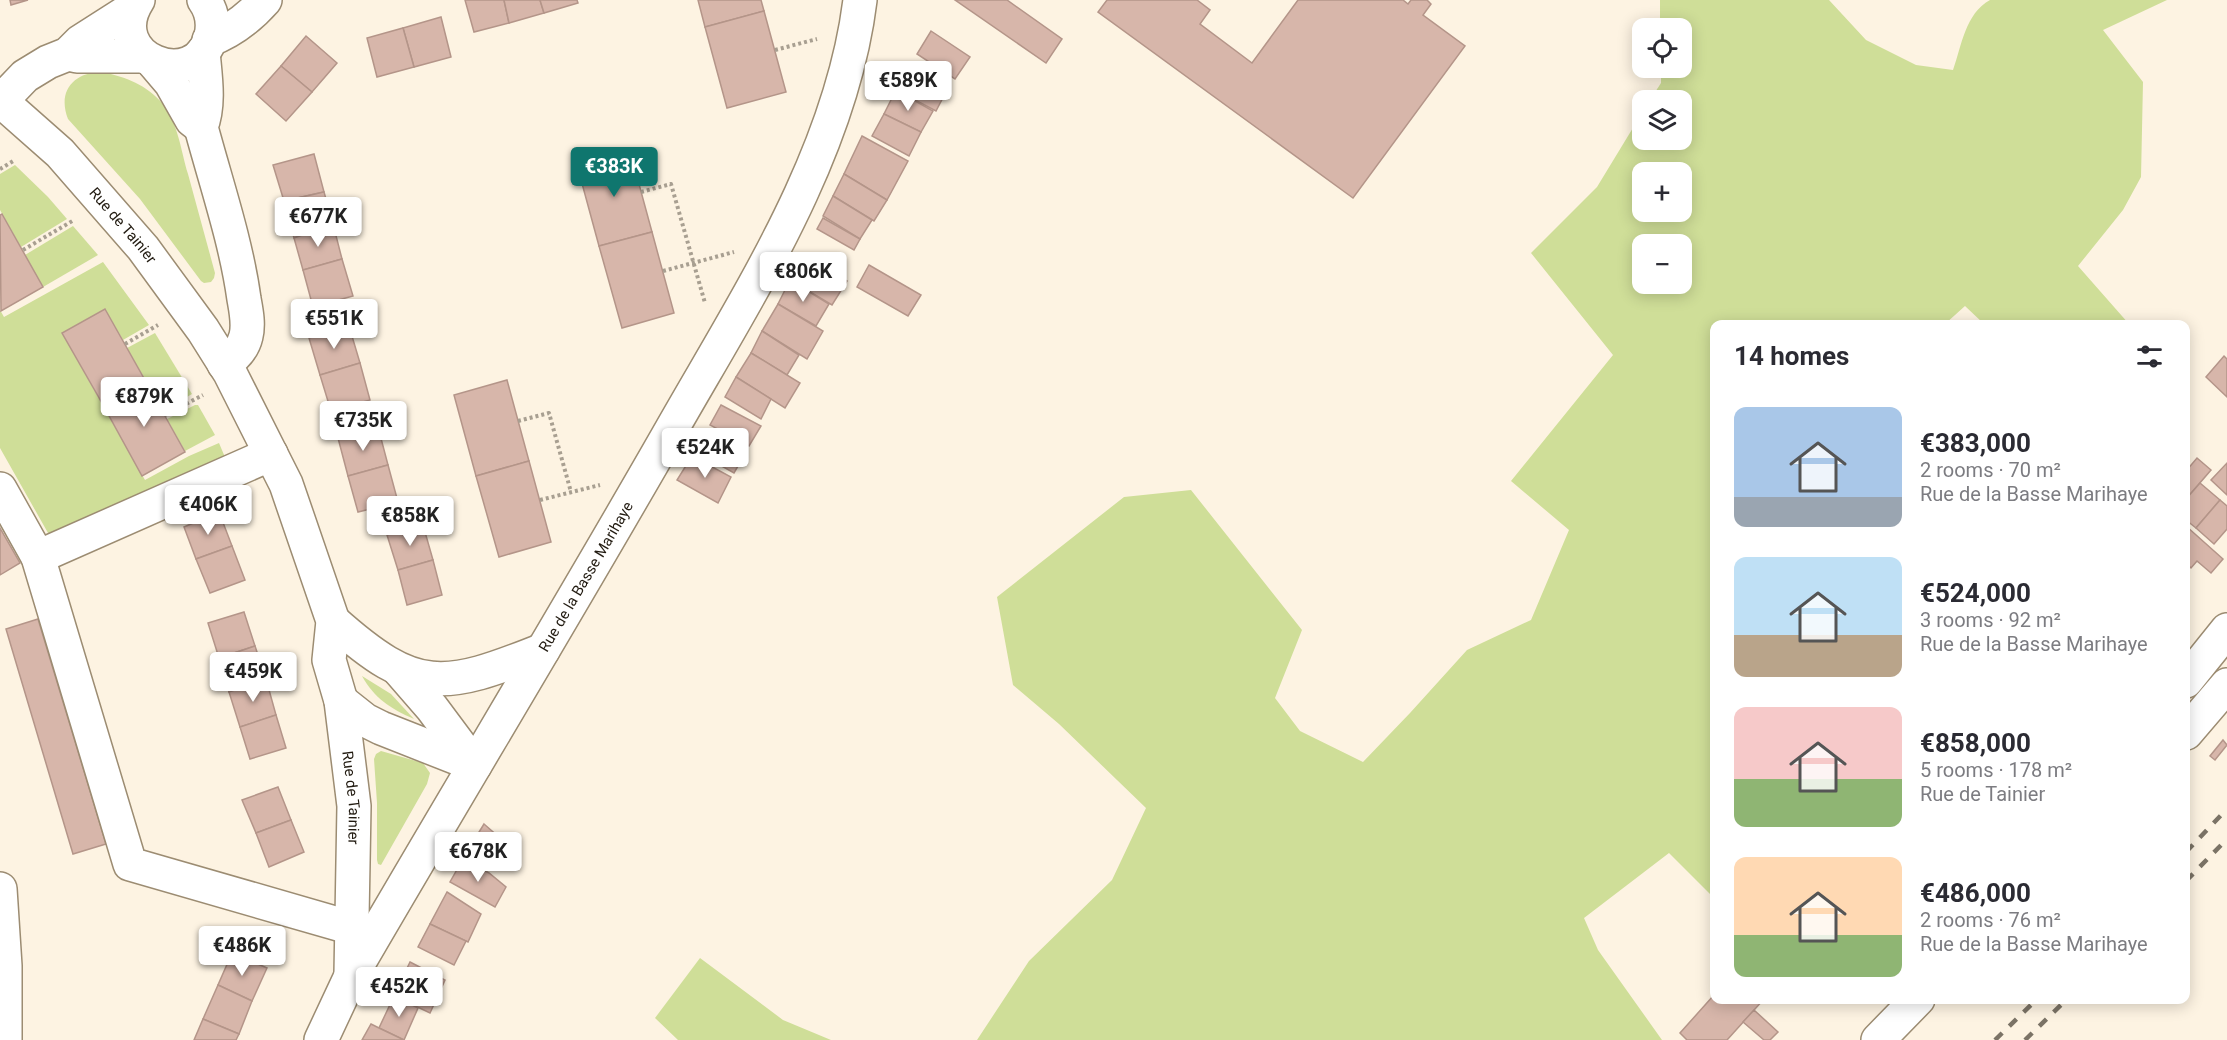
<!DOCTYPE html>
<html lang="en">
<head>
<meta charset="utf-8">
<style>
	:root { --surface:#fff; --page:#f7f7f7; --text:#2b2b33; --muted:#7c7c81; --accent:#0f766e }
	body { margin:0; font-family:Roboto,sans-serif; background:var(--page); color:var(--text); height:100vh; display:flex; flex-direction:column; font-size:22px; white-space:nowrap }
	* { box-sizing:border-box; margin:0 }
	p { font-size:20px; color:var(--muted) }
	.icon { flex:none; width:33px; height:33px; fill:none; stroke:currentColor; stroke-width:2; stroke-linecap:round; stroke-linejoin:round }
	.map { position:relative; flex:1; overflow:hidden }
	.side { position:absolute; left:1710px; top:320px; width:480px; height:684px; display:flex; flex-direction:column; background:var(--surface); border-radius:12px; box-shadow:0 3px 15px #0003 }
	.side>* { flex:none }
	.tools { position:absolute; left:1632px; top:18px; display:grid; gap:12px }
	.tools a { display:grid; place-items:center; width:60px; height:60px; border-radius:12px; background:var(--surface); box-shadow:0 3px 15px #0003; font-size:30px }
	.price { position:absolute; translate:-50% -51px; padding:0 14px; border-radius:6px; background:#fff; color:#222; font-size:20px; line-height:39px; filter:drop-shadow(0 2px 3px #0008) }
	.price::after { content:''; position:absolute; left:50%; top:36px; width:18px; height:14px; margin-left:-9px; background:inherit; clip-path:polygon(0 0,100% 0,50% 100%) }
	.price.on { background:var(--accent); color:#fff }
	ul { padding:0; list-style:none }
	li { display:flex; align-items:center; gap:18px; height:150px; padding:0 24px }
	li span { display:grid; place-items:center; flex:none; width:168px; height:120px; border-radius:12px; color:#555 }
	li>.icon { margin-inline-start:auto }
	span .icon { width:72px; height:72px; fill:#fffc; stroke-width:1 }
	li b { font-size:26px }
	h2 { display:flex; justify-content:space-between; align-items:center; height:72px; padding:0 24px; font-size:26px }
	.map>svg:first-child { display:block }
	.green { fill:#cfde98; fill-rule:evenodd }
	.building { fill:#d7b6aa; stroke:#b49589; stroke-width:1.5 }
	.lines { fill:none; stroke-linecap:round; stroke-linejoin:round }
	.minor-casing { stroke:#9c8c72; stroke-width:36 }
	.major-casing { stroke:#9c8c72; stroke-width:36 }
	.path { stroke:#a89f91; stroke-width:4; stroke-dasharray:3 3; stroke-linecap:butt }
	.minor { stroke:#fff; stroke-width:33 }
	.major { stroke:#fff; stroke-width:33 }
	.rail { stroke:#7b7366; stroke-width:4.5; stroke-dasharray:10 10; stroke-linecap:butt }
	.labels { text-anchor:middle; dominant-baseline:central; stroke-width:6; stroke-linejoin:round; paint-order:stroke }
	.street-label { font-size:15px; fill:#221b11; stroke:#fff }
</style>
</head>
<body>
<div class="map">
<svg width="2227" height="1040" viewBox="0 0 2227 1040">
	<rect width="100%" height="100%" fill="#fdf3e2"/>
	<g class="green">
		<path d="M 1660,0 L 1829,0 L 1866,40 L 1916,65 L 1953,70 C 1962,45 1965,14 1990,0 L 2167,0 L 2103,30 L 2143,82 L 2141,177 L 2123,210 L 2078,266 L 2129,324 L 1984,324 L 1965,306 L 1945,324 L 1714,324 L 1714,898 L 1669,853 L 1584,918 L 1598,950 L 1662,1040 L 977,1040 L 1029,961 L 1112,880 L 1146,808 L 1059,724 L 1013,685 L 997,597 L 1124,497 L 1191,490 L 1302,630 L 1275,698 L 1300,731 L 1363,762 L 1410,713 L 1467,650 L 1531,620 L 1569,530 L 1511,481 L 1613,355 L 1531,253 L 1597,187 L 1642,113 L 1642,140 L 1682,140 L 1682,100 L 1650,100 L 1661,83 L 1661,68 L 1682,68 L 1682,28 L 1660,28 ZM 1642,172 L 1682,172 L 1682,212 L 1642,212 ZM 1642,244 L 1682,244 L 1682,284 L 1642,284 Z"/>
		<path d="M 102,72 C 126,77 147,85 163,104 C 178,123 181,151 188,174 C 197,207 206,240 215,273 L 214,278 L 211,282 L 204,283 L 201,281 L 140,199 L 68,119 C 57,91 74,72 102,72 Z"/>
		<path d="M 15,165 L 48,197 L 67,219 L 21,247 L 0,210 L 0,174 Z"/>
		<path d="M 73,226 L 98,255 L 43,287 L 25,255 Z"/>
		<path d="M 103,262 L 149,325 L 123,340 L 105,309 L 62,333 L 145,480 L 189,456 L 219,443 L 227,462 L 52,540 L 0,448 L 0,310 L 4,317 Z"/>
		<path d="M 155,333 L 192,394 L 163,411 L 127,348 Z"/>
		<path d="M 195,405 L 198,405 L 215,435 L 185,451 L 167,419 Z"/>
		<path d="M 362,676 L 391,694 L 414,719 C 391,709 374,698 362,676 Z"/>
		<path d="M 381,751 L 423,763 L 430,773 L 427,784 L 381,865 L 378,864 L 377,860 L 377,803 L 374,759 L 376,754 Z"/>
		<path d="M 700,958 L 783,1020 L 831,1040 L 678,1040 L 655,1018 Z"/>
	</g>
	<g class="building">
		<path d="M 10,0 L 28,0 L 11,5 Z"/>
		<path d="M 465,0 L 504,0 L 509,23 L 474,32 Z"/>
		<path d="M 504,0 L 540,0 L 544,13 L 509,23 Z"/>
		<path d="M 540,0 L 577,0 L 578,3 L 544,13 Z"/>
		<path d="M 698,0 L 761,0 L 764,11 L 705,27 Z"/>
		<path d="M 955,0 L 1007,0 L 1062,39 L 1046,63 Z"/>
		<path d="M 1107,0 L 1197,0 L 1210,10 L 1200,24 L 1252,63 L 1298,0 L 1403,0 L 1408,4 L 1411,0 L 1427,0 L 1431,4 L 1423,15 L 1465,46 L 1353,198 L 1098,12 Z"/>
		<path d="M 764,11 L 786,92 L 727,108 L 705,27 Z"/>
		<path d="M 441,17 L 451,57 L 414,67 L 403,28 Z"/>
		<path d="M 403,28 L 414,67 L 377,77 L 367,38 Z"/>
		<path d="M 931,31 L 970,57 L 955,79 L 917,54 Z"/>
		<path d="M 306,36 L 337,63 L 312,92 L 281,66 Z"/>
		<path d="M 911,62 L 949,86 L 936,111 L 896,90 Z"/>
		<path d="M 281,66 L 312,92 L 286,121 L 256,94 Z"/>
		<path d="M 896,90 L 933,111 L 921,132 L 884,114 Z"/>
		<path d="M 884,114 L 921,132 L 909,156 L 872,136 Z"/>
		<path d="M 862,136 L 908,161 L 887,200 L 844,174 Z"/>
		<path d="M 630,151 L 652,232 L 599,246 L 577,165 Z"/>
		<path d="M 314,154 L 324,192 L 284,201 L 273,165 Z"/>
		<path d="M 844,174 L 887,200 L 874,221 L 833,196 Z"/>
		<path d="M 324,192 L 333,224 L 294,238 L 284,201 Z"/>
		<path d="M 833,196 L 872,220 L 860,239 L 823,216 Z"/>
		<path d="M 2,214 L 43,287 L 1,311 L 0,215 Z"/>
		<path d="M 823,218 L 860,239 L 854,250 L 817,229 Z"/>
		<path d="M 333,224 L 342,259 L 303,270 L 294,238 Z"/>
		<path d="M 652,232 L 674,313 L 622,328 L 599,246 Z"/>
		<path d="M 803,255 L 847,281 L 832,305 L 790,280 Z"/>
		<path d="M 342,259 L 353,296 L 313,307 L 303,270 Z"/>
		<path d="M 869,265 L 921,295 L 908,316 L 857,287 Z"/>
		<path d="M 790,280 L 829,304 L 816,326 L 778,304 Z"/>
		<path d="M 778,304 L 823,331 L 807,359 L 762,331 Z"/>
		<path d="M 105,309 L 146,382 L 102,403 L 62,333 Z"/>
		<path d="M 349,326 L 360,363 L 320,375 L 309,338 Z"/>
		<path d="M 762,331 L 799,355 L 787,375 L 751,353 Z"/>
		<path d="M 751,353 L 800,383 L 785,408 L 736,377 Z"/>
		<path d="M 2224,356 L 2227,359 L 2227,397 L 2206,377 Z"/>
		<path d="M 360,363 L 370,400 L 331,411 L 320,375 Z"/>
		<path d="M 736,377 L 771,399 L 761,419 L 725,397 Z"/>
		<path d="M 507,380 L 529,461 L 476,476 L 454,395 Z"/>
		<path d="M 146,382 L 185,452 L 142,476 L 102,403 Z"/>
		<path d="M 721,405 L 761,426 L 749,446 L 710,425 Z"/>
		<path d="M 378,427 L 388,465 L 348,476 L 338,438 Z"/>
		<path d="M 706,431 L 745,454 L 734,473 L 695,451 Z"/>
		<path d="M 692,456 L 731,477 L 718,503 L 677,480 Z"/>
		<path d="M 2197,458 L 2211,470 L 2186,499 L 2186,471 Z"/>
		<path d="M 529,461 L 551,542 L 499,557 L 476,476 Z"/>
		<path d="M 2227,463 L 2227,495 L 2211,480 Z"/>
		<path d="M 388,465 L 398,502 L 358,512 L 348,476 Z"/>
		<path d="M 2200,483 L 2220,500 L 2196,528 L 2186,520 L 2186,499 Z"/>
		<path d="M 2220,500 L 2227,506 L 2227,529 L 2214,544 L 2196,528 Z"/>
		<path d="M 219,512 L 232,546 L 196,559 L 184,527 Z"/>
		<path d="M 423,525 L 433,560 L 398,570 L 387,535 Z"/>
		<path d="M 2186,526 L 2223,559 L 2211,573 L 2197,561 L 2191,568 L 2186,563 Z"/>
		<path d="M 0,528 L 20,563 L 0,575 Z"/>
		<path d="M 232,546 L 245,580 L 210,593 L 196,559 Z"/>
		<path d="M 433,560 L 442,595 L 407,605 L 398,570 Z"/>
		<path d="M 244,612 L 255,646 L 219,658 L 208,623 Z"/>
		<path d="M 38,619 L 106,844 L 73,854 L 6,629 Z"/>
		<path d="M 255,646 L 266,679 L 229,692 L 219,658 Z"/>
		<path d="M 266,679 L 276,715 L 240,727 L 229,692 Z"/>
		<path d="M 276,715 L 286,748 L 250,759 L 240,727 Z"/>
		<path d="M 2223,740 L 2227,745 L 2215,760 L 2210,756 Z"/>
		<path d="M 278,787 L 291,820 L 256,833 L 242,800 Z"/>
		<path d="M 291,820 L 304,852 L 269,867 L 256,833 Z"/>
		<path d="M 484,824 L 507,844 L 492,861 L 471,845 Z"/>
		<path d="M 463,859 L 489,873 L 506,887 L 495,907 L 450,882 Z"/>
		<path d="M 447,892 L 481,914 L 468,942 L 430,924 Z"/>
		<path d="M 430,924 L 466,941 L 454,965 L 418,947 Z"/>
		<path d="M 232,953 L 267,968 L 252,1001 L 218,985 Z"/>
		<path d="M 410,962 L 445,980 L 430,1013 L 394,996 Z"/>
		<path d="M 218,985 L 252,1001 L 239,1034 L 203,1019 Z"/>
		<path d="M 1714,995 L 1714,999 L 1764,999 L 1727,1040 L 1687,1040 L 1680,1033 Z"/>
		<path d="M 394,996 L 418,1008 L 404,1040 L 379,1028 Z"/>
		<path d="M 1754,1010 L 1778,1032 L 1770,1040 L 1764,1040 L 1743,1022 Z"/>
		<path d="M 203,1019 L 239,1034 L 236,1040 L 194,1040 Z"/>
		<path d="M 371,1024 L 379,1028 L 404,1040 L 362,1040 Z"/>
	</g>
	<g class="lines">
		<defs>
			<g id="minor">
				<path d="M 138,0 C 101,58 196,95 211,36 C 214,23 212,11 204,0"/>
				<path d="M 209,40 C 230,32 250,17 265,0"/>
				<path d="M 203,52 C 205,75 210,104 201,127 C 216,183 236,241 244,299 C 246,310 249,324 246,336 C 243,349 235,357 224,364"/>
				<path d="M 68,54 L 77,56 L 143,56"/>
				<path d="M 154,63 L 171,83 L 192,120 L 201,127"/>
				<path id="s1" d="M 0,100 L 60,153 L 143,248 L 203,330 L 230,373 L 286,484 L 333,621 L 329,660 L 341,701 L 354,806 L 351,974"/>
				<path d="M 1,101 L 25,76 L 48,62 L 68,54 L 80,42 L 133,8"/>
				<path d="M 0,489 L 38,557 L 130,864 L 352,928"/>
				<path d="M 38,557 L 271,454"/>
				<path d="M 333,621 C 416,695 443,690 543,650"/>
				<path d="M 399,670 L 432,708 L 473,763"/>
				<path d="M 341,701 L 365,720 L 381,728 L 475,765"/>
				<path d="M 0,889 L 5,966 L 5,1040"/>
				<path id="s2" d="M 321,1040 L 351,976 C 456,795 565,616 669,434 C 745,300 841,156 860,0"/>
			</g>
			<g id="major">
				<path d="M 2186,681 L 2227,630"/>
				<path d="M 2186,733 L 2227,685"/>
				<path d="M 1878,1040 L 1918,999"/>
			</g>
		</defs>
		<use href="#minor" class="minor-casing"/>
		<use href="#major" class="major-casing"/>
		<g class="path">
			<path d="M 775,50 L 817,39"/>
			<path d="M 0,169 L 15,160"/>
			<path d="M 641,192 L 671,184 L 705,303"/>
			<path d="M 23,250 L 74,220"/>
			<path d="M 663,271 L 734,252"/>
			<path d="M 125,344 L 158,325"/>
			<path d="M 165,415 L 203,395"/>
			<path d="M 518,421 L 549,413 L 571,492"/>
			<path d="M 540,500 L 600,485"/>
		</g>
		<use href="#minor" class="minor"/>
		<use href="#major" class="major"/>
		<g class="rail">
			<path d="M 2186,852 L 2227,809"/>
			<path d="M 2186,881 L 2227,839"/>
			<path d="M 1995,1040 L 2037,999"/>
			<path d="M 2025,1040 L 2067,999"/>
		</g>
	</g>
	<g class="labels">
		<g class="street-label">
			<text stroke="none"><textPath href="#s1" startOffset="176">Rue de Tainier</textPath></text>
			<text stroke="none"><textPath href="#s2" startOffset="534">Rue de la Basse Marihaye</textPath></text>
			<text stroke="none"><textPath href="#s1" startOffset="807">Rue de Tainier</textPath></text>
		</g>
	</g>
</svg>
<div class="tools">
<a><svg class="icon" aria-label="locate" viewBox="0 0 24 24"><circle cx="12" cy="12" r="6"/><path d="M12 2v4M12 18v4M2 12h4M18 12h4"/></svg></a>
<a><svg class="icon" aria-label="layers" viewBox="0 0 24 24"><path d="M12 4l9 5-9 5-9-5zM3 14l9 5 9-5"/></svg></a>
<a>+</a>
<a>−</a>
</div>
<b class="price" style="left:908px;top:112px">€589K</b>
<b class="price on" style="left:614px;top:198px">€383K</b>
<b class="price" style="left:318px;top:248px">€677K</b>
<b class="price" style="left:803px;top:303px">€806K</b>
<b class="price" style="left:334px;top:350px">€551K</b>
<b class="price" style="left:144px;top:428px">€879K</b>
<b class="price" style="left:363px;top:452px">€735K</b>
<b class="price" style="left:705px;top:479px">€524K</b>
<b class="price" style="left:208px;top:536px">€406K</b>
<b class="price" style="left:410px;top:547px">€858K</b>
<b class="price" style="left:253px;top:703px">€459K</b>
<b class="price" style="left:478px;top:883px">€678K</b>
<b class="price" style="left:242px;top:977px">€486K</b>
<b class="price" style="left:399px;top:1018px">€452K</b>
<section class="side">
<h2>14 homes<svg class="icon" aria-label="filters" viewBox="0 0 24 24"><path d="M4 7h16M4 17h16"/><circle cx="9" cy="7" r="2"/><circle cx="15" cy="17" r="2"/></svg></h2>
<ul>
<li><span style="background:linear-gradient(#a9c7e8 75%,#9aa5b1 0)"><svg class="icon" aria-label="home" viewBox="0 0 24 24"><path d="M3 11l9-7 9 7M6 9v11h12V9"/></svg></span><div><b>€383,000</b><p>2 rooms · 70 m²</p><p>Rue de la Basse Marihaye</p></div></li>
<li><span style="background:linear-gradient(#bfe0f5 65%,#b9a48a 0)"><svg class="icon" aria-label="home" viewBox="0 0 24 24"><path d="M3 11l9-7 9 7M6 9v11h12V9"/></svg></span><div><b>€524,000</b><p>3 rooms · 92 m²</p><p>Rue de la Basse Marihaye</p></div></li>
<li><span style="background:linear-gradient(#f6c9c9 60%,#8fb573 0)"><svg class="icon" aria-label="home" viewBox="0 0 24 24"><path d="M3 11l9-7 9 7M6 9v11h12V9"/></svg></span><div><b>€858,000</b><p>5 rooms · 178 m²</p><p>Rue de Tainier</p></div></li>
<li><span style="background:linear-gradient(#ffd9b3 65%,#8fb573 0)"><svg class="icon" aria-label="home" viewBox="0 0 24 24"><path d="M3 11l9-7 9 7M6 9v11h12V9"/></svg></span><div><b>€486,000</b><p>2 rooms · 76 m²</p><p>Rue de la Basse Marihaye</p></div></li>
</ul>
</section>
</div>
</body>
</html>
